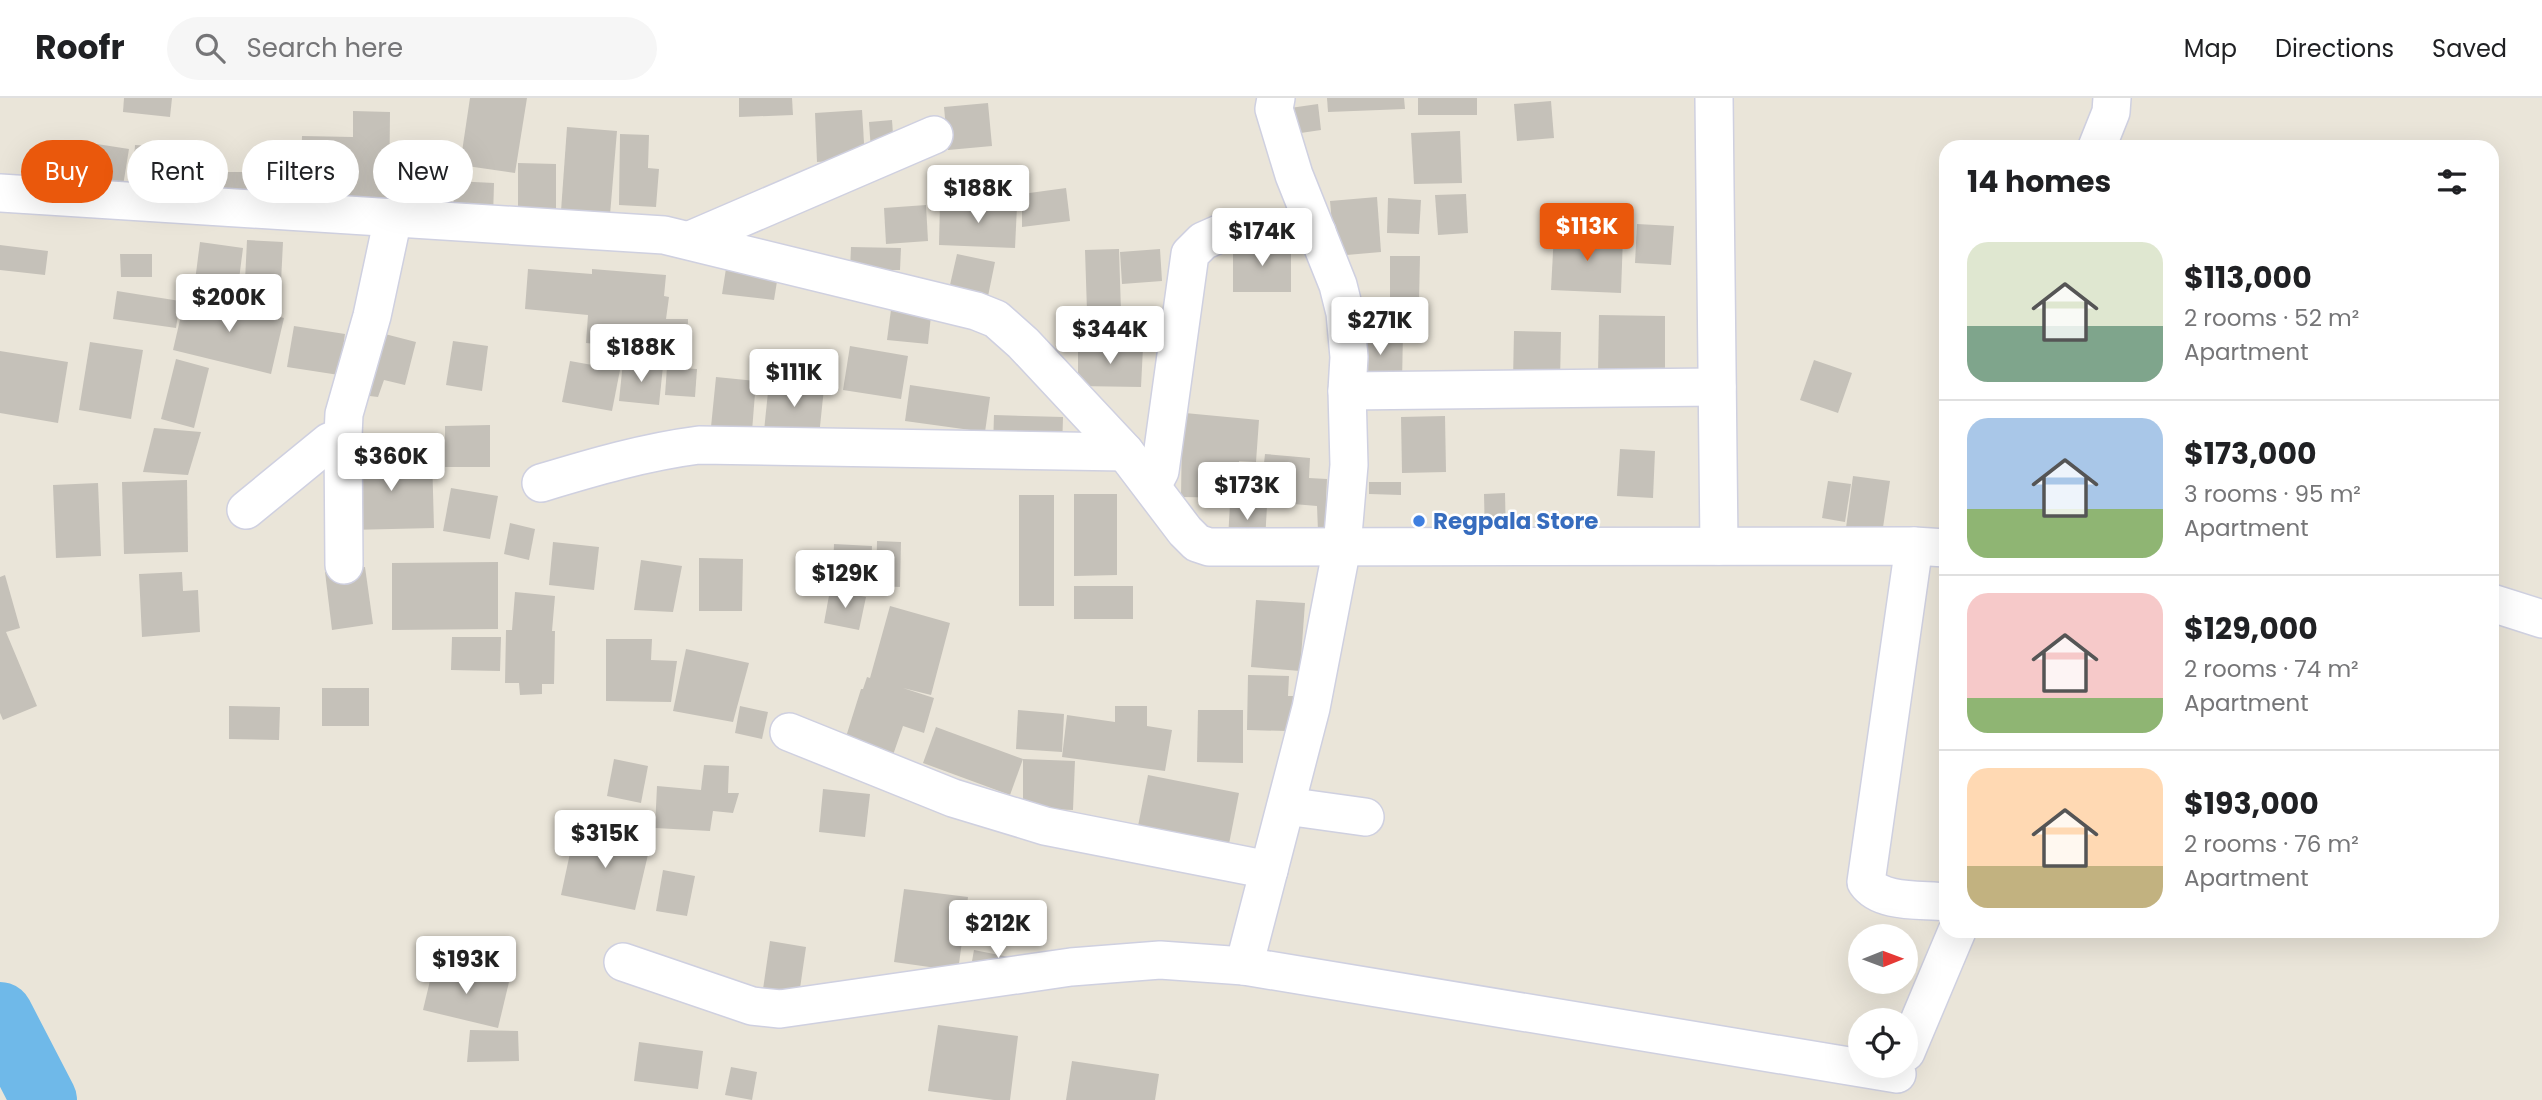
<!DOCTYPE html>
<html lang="en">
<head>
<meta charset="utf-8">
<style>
	:root { --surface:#fff; --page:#f6f6f6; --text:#202124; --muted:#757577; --line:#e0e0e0; --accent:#ea580c }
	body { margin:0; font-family:Poppins,sans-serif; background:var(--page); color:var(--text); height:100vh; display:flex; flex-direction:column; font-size:26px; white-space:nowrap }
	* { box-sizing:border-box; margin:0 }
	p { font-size:23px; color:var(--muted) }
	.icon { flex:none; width:38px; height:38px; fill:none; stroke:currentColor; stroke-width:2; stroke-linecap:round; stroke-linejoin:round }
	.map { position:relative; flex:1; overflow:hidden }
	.details { position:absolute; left:1939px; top:42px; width:560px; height:798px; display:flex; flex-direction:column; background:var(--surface); border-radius:21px; box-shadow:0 7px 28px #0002 }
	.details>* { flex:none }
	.hud { position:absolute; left:21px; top:42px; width:665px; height:63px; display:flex; gap:14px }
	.needle { width:46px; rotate:89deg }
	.fabs { position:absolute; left:1848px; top:826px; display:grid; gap:14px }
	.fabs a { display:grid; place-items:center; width:70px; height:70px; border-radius:50%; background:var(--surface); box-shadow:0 7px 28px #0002; font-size:35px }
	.price { position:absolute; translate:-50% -60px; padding:0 16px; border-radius:7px; background:#fff; color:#222; font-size:23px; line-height:46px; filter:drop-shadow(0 2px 4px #0008) }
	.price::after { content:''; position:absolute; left:50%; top:42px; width:21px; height:16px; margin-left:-10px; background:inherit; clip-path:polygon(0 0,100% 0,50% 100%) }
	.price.on { background:var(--accent); color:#fff }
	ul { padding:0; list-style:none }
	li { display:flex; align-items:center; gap:21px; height:175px; padding:0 28px }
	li+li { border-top:2px solid var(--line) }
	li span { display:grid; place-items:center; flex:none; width:196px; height:140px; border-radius:21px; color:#555 }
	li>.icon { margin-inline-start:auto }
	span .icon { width:84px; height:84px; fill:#fffc; stroke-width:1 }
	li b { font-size:30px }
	h2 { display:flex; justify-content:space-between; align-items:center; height:84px; padding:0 28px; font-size:30px }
	.tag { padding:0 24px; border-radius:32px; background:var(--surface); box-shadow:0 7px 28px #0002; font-size:24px; line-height:63px }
	.tag.on { background:var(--accent); color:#fff }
	header { display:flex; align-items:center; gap:42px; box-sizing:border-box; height:98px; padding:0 35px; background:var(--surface); border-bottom:2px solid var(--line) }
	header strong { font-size:33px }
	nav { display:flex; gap:38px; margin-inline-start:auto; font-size:24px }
	.search { width:490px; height:63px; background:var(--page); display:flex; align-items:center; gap:18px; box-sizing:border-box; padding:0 24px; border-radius:38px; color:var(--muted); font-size:26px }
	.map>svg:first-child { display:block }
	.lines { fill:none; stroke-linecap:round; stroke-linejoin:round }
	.river { stroke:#6fb9e9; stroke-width:66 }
	.building { fill:#c5c1b9 }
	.street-casing { stroke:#cfd0e0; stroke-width:40 }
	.street { stroke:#fff; stroke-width:37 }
	.shop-dot { fill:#3f7fe0; stroke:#fff; stroke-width:2.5 }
	.labels { text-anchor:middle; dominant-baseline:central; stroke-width:5; stroke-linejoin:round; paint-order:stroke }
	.shop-label { font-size:23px; font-weight:bold; fill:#366cbe; stroke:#fff; text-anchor:start }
</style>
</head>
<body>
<header>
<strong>Roofr</strong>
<div class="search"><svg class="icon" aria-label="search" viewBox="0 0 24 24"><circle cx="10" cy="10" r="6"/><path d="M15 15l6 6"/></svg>Search here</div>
<nav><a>Map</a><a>Directions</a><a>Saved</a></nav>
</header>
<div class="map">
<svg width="2542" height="1002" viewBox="0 0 2542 1002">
	<rect width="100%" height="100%" fill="#eae5d9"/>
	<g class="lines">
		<path class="river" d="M 0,917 L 44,1002"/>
	</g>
	<g class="building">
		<path d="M 124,0 L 172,0 L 170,19 L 123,14 Z"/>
		<path d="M 470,0 L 527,0 L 515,75 L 460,67 Z"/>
		<path d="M 739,0 L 792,0 L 793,17 L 739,19 Z"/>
		<path d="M 1327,0 L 1404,0 L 1405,11 L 1328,14 Z"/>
		<rect x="1418" y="0" width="59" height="17"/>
		<path d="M 1551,3 L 1554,40 L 1517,43 L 1514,6 Z"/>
		<path d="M 988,5 L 992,48 L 948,52 L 944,9 Z"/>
		<path d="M 1318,6 L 1321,32 L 1287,37 L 1283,11 Z"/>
		<path d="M 862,12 L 865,61 L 817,64 L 815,15 Z"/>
		<path d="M 353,13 L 390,14 L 389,106 L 300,111 L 302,38 L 353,39 Z"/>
		<path d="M 892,22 L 894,50 L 871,53 L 869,24 Z"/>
		<path d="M 567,29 L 617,33 L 610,117 L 561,113 Z"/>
		<path d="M 1460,33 L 1462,85 L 1414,86 L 1411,35 Z"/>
		<path d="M 620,36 L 649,37 L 648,70 L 659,71 L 656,109 L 619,107 Z"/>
		<path d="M 84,44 L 129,51 L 122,94 L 78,87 Z"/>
		<path d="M 135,47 L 198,51 L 194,106 L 131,102 Z"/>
		<path d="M 518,65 L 556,66 L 556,121 L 518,121 Z"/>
		<path d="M 205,74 L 249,74 L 248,106 L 205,106 Z"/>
		<path d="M 454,83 L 494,85 L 493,120 L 453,117 Z"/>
		<path d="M 1066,90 L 1070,123 L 1022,129 L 1022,96 Z"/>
		<path d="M 1466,96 L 1468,135 L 1438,137 L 1435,97 Z"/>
		<path d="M 1377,99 L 1381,154 L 1335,158 L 1330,103 Z"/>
		<path d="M 1388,100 L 1421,102 L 1419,136 L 1387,135 Z"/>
		<path d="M 940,104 L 1017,108 L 1015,150 L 939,147 Z"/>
		<path d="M 926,107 L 928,143 L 886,146 L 884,110 Z"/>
		<path d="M 1637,126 L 1674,128 L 1671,167 L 1635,165 Z"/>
		<path d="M 1554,135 L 1623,138 L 1621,195 L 1551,192 Z"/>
		<path d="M 247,142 L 283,144 L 281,184 L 245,183 Z"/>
		<path d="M 200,144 L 243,150 L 238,189 L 195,183 Z"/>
		<path d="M 1233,146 L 1291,147 L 1291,194 L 1233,194 Z"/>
		<path d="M 0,147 L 48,153 L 45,177 L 0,172 Z"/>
		<path d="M 851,149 L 901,150 L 900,172 L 850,172 Z"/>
		<path d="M 1119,151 L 1121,213 L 1128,213 L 1128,246 L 1078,246 L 1079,212 L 1087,213 L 1085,152 Z"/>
		<path d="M 1160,151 L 1162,183 L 1122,186 L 1120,154 Z"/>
		<path d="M 120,156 L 152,156 L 152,179 L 121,179 Z"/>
		<path d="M 957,156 L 995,164 L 986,208 L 947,200 Z"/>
		<path d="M 1390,158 L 1420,158 L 1419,204 L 1390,204 Z"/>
		<path d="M 727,164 L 779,171 L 774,202 L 722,196 Z"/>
		<path d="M 528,171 L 592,176 L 592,171 L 666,177 L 664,198 L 669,199 L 666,221 L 688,221 L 687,264 L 661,262 L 662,257 L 620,252 L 620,248 L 586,245 L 588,217 L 525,211 Z"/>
		<path d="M 117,193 L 180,203 L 176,230 L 113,221 Z"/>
		<path d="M 186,196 L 284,220 L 271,276 L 173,252 Z"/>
		<path d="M 892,204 L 932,208 L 928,246 L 887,242 Z"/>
		<path d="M 1599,217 L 1665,218 L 1665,277 L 1598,277 Z"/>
		<path d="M 294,228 L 345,236 L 339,277 L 287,269 Z"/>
		<path d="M 1357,231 L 1403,232 L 1402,286 L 1356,285 Z"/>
		<path d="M 1514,233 L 1561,234 L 1560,283 L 1513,282 Z"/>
		<path d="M 381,235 L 416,244 L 405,287 L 384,282 L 378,299 L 353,296 Z"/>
		<path d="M 453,243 L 488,248 L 482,293 L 446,287 Z"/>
		<path d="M 90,244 L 143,252 L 131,321 L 79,312 Z"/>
		<path d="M 850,248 L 908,258 L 901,301 L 843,292 Z"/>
		<path d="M 1078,248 L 1143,249 L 1141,289 L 1078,288 Z"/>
		<path d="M 0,253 L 68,264 L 58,325 L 0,315 Z"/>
		<path d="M 176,261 L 209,270 L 194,330 L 161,321 Z"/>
		<path d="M 1814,262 L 1852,275 L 1838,315 L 1800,302 Z"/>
		<path d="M 570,263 L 620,272 L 612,313 L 562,304 Z"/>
		<path d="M 623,264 L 663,268 L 659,307 L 619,303 Z"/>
		<path d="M 667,269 L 697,271 L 695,299 L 665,297 Z"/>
		<path d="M 716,279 L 756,283 L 752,333 L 711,329 Z"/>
		<path d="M 769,284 L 824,290 L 819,338 L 764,333 Z"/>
		<path d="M 910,287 L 990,299 L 985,334 L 905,323 Z"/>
		<path d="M 1185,315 L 1259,322 L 1256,364 L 1239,363 L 1239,400 L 1181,399 L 1182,335 L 1184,335 Z"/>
		<path d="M 994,317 L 1063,319 L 1062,351 L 993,348 Z"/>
		<path d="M 1445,318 L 1446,374 L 1402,375 L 1401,319 Z"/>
		<path d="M 490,327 L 490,369 L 445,369 L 445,328 Z"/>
		<path d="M 154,330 L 201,334 L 188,377 L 143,374 Z"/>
		<path d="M 1620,351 L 1655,353 L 1653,400 L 1617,398 Z"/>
		<path d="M 1265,356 L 1310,360 L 1309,380 L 1327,381 L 1326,402 L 1339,402 L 1340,433 L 1318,433 L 1317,408 L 1260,403 Z"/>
		<path d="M 432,358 L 434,430 L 349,432 L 347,360 Z"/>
		<path d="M 1853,378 L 1890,383 L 1882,436 L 1846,430 Z"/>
		<path d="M 187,382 L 188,454 L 124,456 L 122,384 Z"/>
		<path d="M 1828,383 L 1851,386 L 1845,424 L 1822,420 Z"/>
		<path d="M 1369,384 L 1401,384 L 1401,397 L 1369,396 Z"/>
		<path d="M 98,385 L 101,458 L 56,460 L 53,387 Z"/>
		<path d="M 451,390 L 498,398 L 490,441 L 443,433 Z"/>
		<path d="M 1505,395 L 1506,440 L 1485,440 L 1484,396 Z"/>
		<path d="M 1074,396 L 1117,396 L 1117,477 L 1074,478 Z"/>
		<rect x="1019" y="397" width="35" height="111"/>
		<path d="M 1230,406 L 1267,408 L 1265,443 L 1228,441 Z"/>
		<path d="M 510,425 L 535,431 L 529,462 L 504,456 Z"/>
		<path d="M 877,443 L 901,444 L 900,489 L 876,488 Z"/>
		<path d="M 553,444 L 599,449 L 594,492 L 549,487 Z"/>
		<path d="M 834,446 L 872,448 L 871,475 L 833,473 Z"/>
		<path d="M 699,460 L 743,461 L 742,513 L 699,513 Z"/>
		<path d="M 641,462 L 682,468 L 673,514 L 634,512 Z"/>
		<path d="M 498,464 L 498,531 L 392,532 L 392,465 Z"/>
		<path d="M 365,469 L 373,526 L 332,532 L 325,474 Z"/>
		<path d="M 182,474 L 183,493 L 198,492 L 200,534 L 142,539 L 139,476 Z"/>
		<path d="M 5,477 L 20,530 L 6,534 L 37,608 L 3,622 L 0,615 L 0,479 Z"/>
		<rect x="1074" y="488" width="59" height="33"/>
		<path d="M 830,492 L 866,499 L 859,532 L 824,525 Z"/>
		<path d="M 515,494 L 555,498 L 552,533 L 555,533 L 554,586 L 542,586 L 542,596 L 520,597 L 519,585 L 505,585 L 506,532 L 512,532 Z"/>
		<path d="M 1256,502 L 1305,505 L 1300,573 L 1251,569 Z"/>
		<path d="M 890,508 L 950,525 L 931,597 L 903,590 L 934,600 L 924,635 L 903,628 L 893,657 L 845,642 L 861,591 L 863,591 L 867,579 L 870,580 Z"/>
		<path d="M 452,539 L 501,539 L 500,573 L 451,572 Z"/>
		<path d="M 606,541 L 652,541 L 651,562 L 677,563 L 671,604 L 606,603 Z"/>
		<path d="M 686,551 L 749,565 L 733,624 L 673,613 Z"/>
		<path d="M 1248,577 L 1289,578 L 1288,598 L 1300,598 L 1287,633 L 1247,632 Z"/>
		<rect x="322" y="590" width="47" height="38"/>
		<path d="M 229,608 L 280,609 L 279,642 L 229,641 Z"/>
		<path d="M 740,608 L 768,614 L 762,641 L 735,635 Z"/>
		<path d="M 1115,608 L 1147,608 L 1147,628 L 1172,632 L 1165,673 L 1062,659 L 1067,617 L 1115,624 Z"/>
		<path d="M 1018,612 L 1064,616 L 1062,654 L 1016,651 Z"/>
		<path d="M 1198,612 L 1243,612 L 1243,665 L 1197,664 Z"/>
		<path d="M 936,629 L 1023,661 L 1010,697 L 923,665 Z"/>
		<path d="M 614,661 L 648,668 L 641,705 L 607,698 Z"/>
		<path d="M 1023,661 L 1075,663 L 1073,712 L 1023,710 Z"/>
		<path d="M 704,667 L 729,668 L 728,695 L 739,695 L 733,715 L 713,713 L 710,733 L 655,730 L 657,688 L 701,692 Z"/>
		<path d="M 1148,677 L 1239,695 L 1229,746 L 1138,728 Z"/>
		<path d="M 823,691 L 870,696 L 865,739 L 819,734 Z"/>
		<path d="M 575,732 L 650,748 L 635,812 L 561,797 Z"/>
		<path d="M 663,772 L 695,778 L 687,818 L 656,813 Z"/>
		<path d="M 904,791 L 968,799 L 958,873 L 894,864 Z"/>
		<path d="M 770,843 L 806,849 L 798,904 L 762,898 Z"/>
		<path d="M 974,852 L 1025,862 L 1022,873 L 972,863 Z"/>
		<path d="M 434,866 L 509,884 L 498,930 L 423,912 Z"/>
		<path d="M 938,927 L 1018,938 L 1010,1002 L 994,1002 L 928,993 Z"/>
		<path d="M 470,932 L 518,933 L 519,963 L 467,964 Z"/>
		<path d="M 639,944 L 703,953 L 698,991 L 634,983 Z"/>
		<path d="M 1072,963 L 1159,976 L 1155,1002 L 1066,1002 Z"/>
		<path d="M 731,969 L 757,974 L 752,1002 L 725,997 Z"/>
	</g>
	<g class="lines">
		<defs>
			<g id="street">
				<path d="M 1714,0 L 1719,448"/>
				<path d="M 2097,49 L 2111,14 L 2112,0"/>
				<path d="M 0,95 L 664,137 L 976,213 L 996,221 L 1023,245 L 1125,354 L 1185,433 L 1197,445 L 1209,449 L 1914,448 L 1946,450"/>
				<path d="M 690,142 L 934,37"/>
				<path d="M 1347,293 L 1717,289"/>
				<path d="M 343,338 L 344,467"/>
				<path d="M 541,385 C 594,369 645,354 699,347 L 1125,354"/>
				<path d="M 1152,388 L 1160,373 L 1190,156 L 1203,143 L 1228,132 L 1317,134"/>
				<path d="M 246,412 L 329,344 L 343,338 L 344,316 L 372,218 L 393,120"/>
				<path d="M 1914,448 L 1866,784 C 1881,806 1922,801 1946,804"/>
				<path d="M 2492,505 L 2542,521"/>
				<path d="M 789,634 L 953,700 L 1045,728 L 1269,772"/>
				<path d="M 1286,708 L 1365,719"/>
				<path d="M 623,864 L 752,908 L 780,911 L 1071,869 L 1160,862 L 1244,868 L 1897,976"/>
				<path d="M 1244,868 L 1311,610 L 1342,449 L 1349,367 L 1347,293 L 1349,259 L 1345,215 L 1338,187 L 1294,77 L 1274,11 L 1276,0"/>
				<path d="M 1906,954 L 1957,833"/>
			</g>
		</defs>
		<use href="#street" class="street-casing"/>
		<use href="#street" class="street"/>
	</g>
	<circle class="shop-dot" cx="1419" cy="423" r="7"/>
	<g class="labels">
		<g class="shop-label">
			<text x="1433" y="423">Regpala Store</text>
		</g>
	</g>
</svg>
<div class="fabs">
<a><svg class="needle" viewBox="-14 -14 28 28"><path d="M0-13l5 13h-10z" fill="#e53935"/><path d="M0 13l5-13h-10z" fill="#757577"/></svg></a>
<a><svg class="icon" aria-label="locate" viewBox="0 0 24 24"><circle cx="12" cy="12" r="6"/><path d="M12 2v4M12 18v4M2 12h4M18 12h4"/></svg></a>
</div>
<b class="price" style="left:978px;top:127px">$188K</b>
<b class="price on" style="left:1587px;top:165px">$113K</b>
<b class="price" style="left:1262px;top:170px">$174K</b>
<b class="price" style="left:229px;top:236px">$200K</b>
<b class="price" style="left:1380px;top:259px">$271K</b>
<b class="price" style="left:1110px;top:268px">$344K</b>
<b class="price" style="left:641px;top:286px">$188K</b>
<b class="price" style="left:794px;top:311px">$111K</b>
<b class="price" style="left:391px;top:395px">$360K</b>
<b class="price" style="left:1247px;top:424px">$173K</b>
<b class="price" style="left:845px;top:512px">$129K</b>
<b class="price" style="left:605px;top:772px">$315K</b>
<b class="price" style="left:998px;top:862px">$212K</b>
<b class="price" style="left:466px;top:898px">$193K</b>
<div class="hud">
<a class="tag on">Buy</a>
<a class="tag">Rent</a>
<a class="tag">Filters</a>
<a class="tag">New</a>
</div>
<section class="details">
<h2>14 homes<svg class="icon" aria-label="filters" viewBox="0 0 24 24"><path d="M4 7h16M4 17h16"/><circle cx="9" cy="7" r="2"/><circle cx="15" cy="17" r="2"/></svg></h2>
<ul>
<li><span style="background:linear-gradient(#dfe7d0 60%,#7fa58c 0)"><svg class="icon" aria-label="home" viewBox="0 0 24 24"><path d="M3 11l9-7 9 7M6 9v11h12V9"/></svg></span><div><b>$113,000</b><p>2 rooms · 52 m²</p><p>Apartment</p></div></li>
<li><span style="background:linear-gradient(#a9c7e8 65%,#8fb573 0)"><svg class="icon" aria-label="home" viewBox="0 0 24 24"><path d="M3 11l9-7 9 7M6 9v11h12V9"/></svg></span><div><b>$173,000</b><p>3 rooms · 95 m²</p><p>Apartment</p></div></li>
<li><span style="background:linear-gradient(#f6c9c9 75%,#8fb573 0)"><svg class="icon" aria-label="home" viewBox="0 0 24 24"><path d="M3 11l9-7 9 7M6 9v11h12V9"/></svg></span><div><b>$129,000</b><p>2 rooms · 74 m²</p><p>Apartment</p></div></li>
<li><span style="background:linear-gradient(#ffd9b3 70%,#c2b280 0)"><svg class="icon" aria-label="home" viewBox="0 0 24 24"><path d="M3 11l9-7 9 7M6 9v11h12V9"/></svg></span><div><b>$193,000</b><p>2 rooms · 76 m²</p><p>Apartment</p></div></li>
</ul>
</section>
</div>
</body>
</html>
